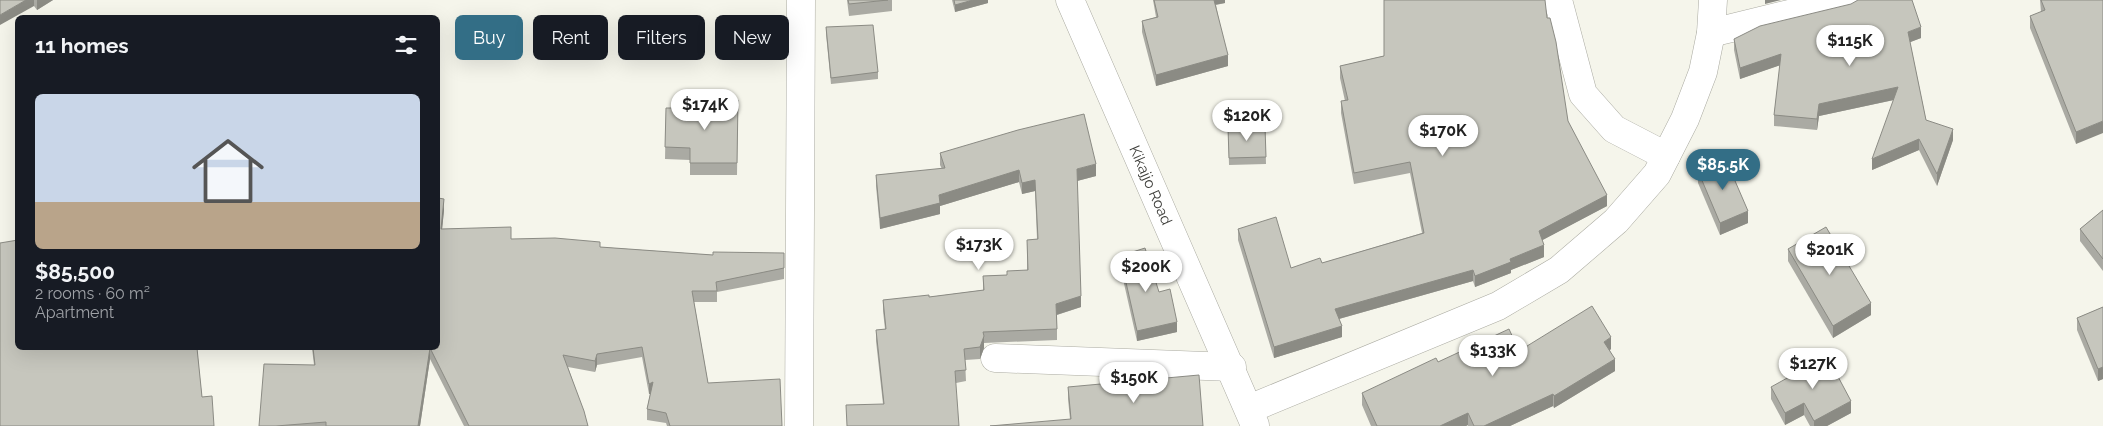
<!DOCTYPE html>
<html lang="en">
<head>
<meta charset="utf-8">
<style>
	:root { --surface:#171b24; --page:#20242c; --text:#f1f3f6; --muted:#9ea1a6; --accent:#336e86 }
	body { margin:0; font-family:Raleway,sans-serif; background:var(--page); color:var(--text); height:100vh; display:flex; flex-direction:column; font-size:19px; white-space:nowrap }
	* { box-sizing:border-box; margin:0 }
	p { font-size:16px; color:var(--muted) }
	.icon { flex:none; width:28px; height:28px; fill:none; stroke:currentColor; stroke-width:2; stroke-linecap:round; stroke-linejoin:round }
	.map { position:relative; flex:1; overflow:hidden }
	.drawer { position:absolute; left:15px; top:15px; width:425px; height:335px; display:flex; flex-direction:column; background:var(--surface); border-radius:8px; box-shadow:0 5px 20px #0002 }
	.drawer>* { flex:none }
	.banner { position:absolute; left:455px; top:15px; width:475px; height:45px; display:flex; gap:10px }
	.price { position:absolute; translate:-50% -42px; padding:0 11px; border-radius:18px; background:#fff; color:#222; font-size:16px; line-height:32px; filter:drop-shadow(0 1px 2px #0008) }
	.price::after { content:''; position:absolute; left:50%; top:30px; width:15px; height:11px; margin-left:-8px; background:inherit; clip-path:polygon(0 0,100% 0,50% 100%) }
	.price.selected { background:var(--accent); color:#fff }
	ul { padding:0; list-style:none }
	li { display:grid; align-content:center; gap:10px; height:265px; padding:0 20px }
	li span { display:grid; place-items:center; height:155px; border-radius:8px; color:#555 }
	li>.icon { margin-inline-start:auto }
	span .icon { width:90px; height:90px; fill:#fffc; stroke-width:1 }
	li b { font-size:21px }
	h2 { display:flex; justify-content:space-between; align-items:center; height:60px; padding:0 20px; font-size:21px }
	.pill { padding:0 18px; border-radius:8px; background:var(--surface); box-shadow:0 5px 20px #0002; font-size:18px; line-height:45px }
	.pill.selected { background:var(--accent); color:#fff }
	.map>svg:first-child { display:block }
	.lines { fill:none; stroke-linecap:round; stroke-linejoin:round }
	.minor-casing { stroke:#ababa2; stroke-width:29 }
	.minor { stroke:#fff; stroke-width:28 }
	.wall { fill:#aaaaa3 }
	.shaded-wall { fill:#8b8b84 }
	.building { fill:#c6c6bd; stroke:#8b8b84 }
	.labels { text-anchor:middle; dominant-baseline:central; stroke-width:4.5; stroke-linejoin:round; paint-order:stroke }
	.street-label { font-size:15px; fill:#3d3d39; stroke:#fff }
</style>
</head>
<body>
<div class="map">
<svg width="2103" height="426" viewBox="0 0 2103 426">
	<rect width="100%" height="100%" fill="#f5f5eb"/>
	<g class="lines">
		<defs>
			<g id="minor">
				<path id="s1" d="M 1070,0 L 1255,425"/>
				<path d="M 1558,0 L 1583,94 L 1614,129 L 1666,156"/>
				<path d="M 1711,33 L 1847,0"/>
				<path d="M 995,358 L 1232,367"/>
				<path d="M 1249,409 L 1498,306 L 1559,270 L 1616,221 L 1657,174 L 1685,119 L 1703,72 L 1711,33 L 1713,0"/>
				<path d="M 799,426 L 801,0"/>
			</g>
		</defs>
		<use href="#minor" class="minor-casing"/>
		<use href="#minor" class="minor"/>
	</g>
	<g class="wall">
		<path d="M 0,0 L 53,0 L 37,10 L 34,6 Z"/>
		<path d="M 847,0 L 892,0 L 892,11 L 849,16 Z"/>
		<path d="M 952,0 L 989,0 L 988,0 L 988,3 L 955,12 Z"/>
		<path d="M 1153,0 L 1225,0 L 1225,3 L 1216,5 L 1228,66 L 1156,86 L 1142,32 L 1142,21 L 1156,17 Z"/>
		<path d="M 2040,0 L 2103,0 L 2076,144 L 2030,28 L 2030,16 L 2041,12 Z"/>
		<path d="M 1547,18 L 1568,121 L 1607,206 L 1542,240 L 1544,257 L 1511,270 L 1511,273 L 1475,287 L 1473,281 L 1339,319 L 1342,337 L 1274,358 L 1238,240 L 1238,229 L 1291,268 L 1322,263 L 1422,233 L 1410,173 L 1354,184 L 1341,113 L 1341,101 L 1345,101 L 1340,78 L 1340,66 Z"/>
		<path d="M 826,27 L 878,72 L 878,79 L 831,84 L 826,34 Z"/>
		<path d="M 1921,38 L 1910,42 L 1926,120 L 1953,140 L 1937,186 L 1919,150 L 1872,170 L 1894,100 L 1819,116 L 1817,130 L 1774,126 L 1774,115 L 1780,65 L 1740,79 L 1734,50 L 1734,39 Z"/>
		<path d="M 738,100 L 737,175 L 690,175 L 690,160 L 665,159 L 666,108 L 690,108 Z"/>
		<path d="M 1265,127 L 1266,164 L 1229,165 L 1228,128 Z"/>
		<path d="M 940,153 L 1096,176 L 1077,181 L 1081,307 L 1057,315 L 1057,340 L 984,343 L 984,348 L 980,359 L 965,360 L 966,381 L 956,383 L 883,404 L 876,341 L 876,330 L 885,329 L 883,311 L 883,300 L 929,297 L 983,290 L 983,276 L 1007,275 L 1027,270 L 1027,240 L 1037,239 L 1035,191 L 1022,194 L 1019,182 L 940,206 L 940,214 L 880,229 L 876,186 L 876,175 L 942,169 L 940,165 Z"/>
		<path d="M 1698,171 L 1748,223 L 1720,235 L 1698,183 Z"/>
		<path d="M 438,198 L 444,210 L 442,229 L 511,239 L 600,247 L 713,255 L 784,253 L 784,279 L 717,292 L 717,302 L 694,302 L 708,383 L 782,426 L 667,426 L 666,423 L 647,420 L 647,409 L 650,394 L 649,394 L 642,357 L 597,365 L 595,372 L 568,367 L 588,426 L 464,426 L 430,359 L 420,426 L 259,426 L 314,365 L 312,348 L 438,348 Z"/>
		<path d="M 2103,210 L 2103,271 L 2080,241 L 2080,229 Z"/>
		<path d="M 1788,249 L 1871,315 L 1833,338 L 1788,261 Z"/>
		<path d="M 1120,256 L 1159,292 L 1177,332 L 1137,341 L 1120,266 Z"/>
		<path d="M 2103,307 L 2103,379 L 2098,381 L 2077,330 L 2077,318 Z"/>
		<path d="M 18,348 L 210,348 L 210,349 L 197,349 L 202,397 L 214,426 Z"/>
		<path d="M 1611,349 L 1610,350 L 1615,371 L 1554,408 L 1553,406 L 1510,426 L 1468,426 L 1468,425 L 1466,426 L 1371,426 L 1362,405 L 1362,393 L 1519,351 Z"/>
		<path d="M 1068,387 L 1203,426 L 1070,419 L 1068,399 Z"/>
		<path d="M 1771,387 L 1851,413 L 1827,426 L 1810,426 L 1804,415 L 1785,425 L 1771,399 Z"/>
	</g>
	<g class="shaded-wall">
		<path d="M 26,0 L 34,0 L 34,6 L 0,25 L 0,15 Z"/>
		<path d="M 37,0 L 53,0 L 37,10 Z"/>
		<path d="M 973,0 L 989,0 L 988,0 L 988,3 L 955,12 L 955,5 Z"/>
		<path d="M 1213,0 L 1225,0 L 1225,3 L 1213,5 Z"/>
		<path d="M 1765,0 L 1781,0 L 1765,4 Z"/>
		<path d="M 1921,27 L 1921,38 L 1908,43 L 1908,32 Z"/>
		<path d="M 1781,54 L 1781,65 L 1740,79 L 1740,68 Z"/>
		<path d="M 1228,55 L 1228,66 L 1156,86 L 1156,75 Z"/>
		<path d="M 1898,87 L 1898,99 L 1819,116 L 1817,130 L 1817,119 L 1819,104 Z"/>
		<path d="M 2103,121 L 2103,133 L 2076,144 L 2076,132 Z"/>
		<path d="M 1953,129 L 1953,140 L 1937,186 L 1937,174 Z"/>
		<path d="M 1919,139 L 1919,150 L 1872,170 L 1872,159 Z"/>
		<path d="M 1096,164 L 1096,176 L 1077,181 L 1077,169 Z"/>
		<path d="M 1019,170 L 1019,182 L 940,206 L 940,214 L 880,229 L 880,218 L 939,195 Z"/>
		<path d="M 1035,180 L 1035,191 L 1022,194 L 1022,183 Z"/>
		<path d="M 1607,195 L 1607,206 L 1539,242 L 1539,231 Z"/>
		<path d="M 444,199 L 444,210 L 441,240 L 441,229 Z"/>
		<path d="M 1748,211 L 1748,223 L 1720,235 L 1720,223 Z"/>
		<path d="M 1544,245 L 1544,257 L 1511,270 L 1511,273 L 1475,287 L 1475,276 L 1510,259 Z"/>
		<path d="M 1473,270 L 1473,281 L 1335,320 L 1335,309 Z"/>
		<path d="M 1081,296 L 1081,307 L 1056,315 L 1056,304 Z"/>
		<path d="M 1871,303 L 1871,315 L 1833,338 L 1833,326 Z"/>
		<path d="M 1177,322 L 1177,332 L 1137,341 L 1137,331 Z"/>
		<path d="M 1342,326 L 1342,337 L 1274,358 L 1274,347 Z"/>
		<path d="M 984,336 L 984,348 L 980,359 L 980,347 Z"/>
		<path d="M 1611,337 L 1611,349 L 1604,354 L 1604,342 Z"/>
		<path d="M 430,348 L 430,359 L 420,426 L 418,426 Z"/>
		<path d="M 597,354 L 597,365 L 595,372 L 595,361 Z"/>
		<path d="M 1615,359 L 1615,371 L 1554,408 L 1554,396 Z"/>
		<path d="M 2103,367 L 2103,379 L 2098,381 L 2098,369 Z"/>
		<path d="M 653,382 L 653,393 L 649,394 L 649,384 Z"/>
		<path d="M 1553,394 L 1553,406 L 1510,426 L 1484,426 Z"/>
		<path d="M 1851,401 L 1851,413 L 1827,426 L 1814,426 L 1814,421 Z"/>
		<path d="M 1804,403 L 1804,415 L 1785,425 L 1785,413 Z"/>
		<path d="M 1468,413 L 1468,425 L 1466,426 L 1440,426 Z"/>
	</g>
	<g class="building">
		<path d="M 0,0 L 26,0 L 0,15 Z"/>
		<path d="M 848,0 L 888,0 L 849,4 Z"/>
		<path d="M 954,0 L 973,0 L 955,5 Z"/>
		<path d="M 1154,0 L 1214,0 L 1228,55 L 1156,75 L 1142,21 L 1158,17 Z"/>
		<path d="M 1384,0 L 1545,0 L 1547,18 L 1550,18 L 1556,42 L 1568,121 L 1607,195 L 1539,231 L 1544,245 L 1510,259 L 1511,262 L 1475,276 L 1473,270 L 1335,309 L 1342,326 L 1274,347 L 1238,229 L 1276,217 L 1291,268 L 1320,258 L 1322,263 L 1424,233 L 1410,162 L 1354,173 L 1341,101 L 1348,100 L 1340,66 L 1384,56 Z"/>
		<path d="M 1858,0 L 1912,0 L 1921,27 L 1908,32 L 1926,120 L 1953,129 L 1937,174 L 1919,139 L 1872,159 L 1898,87 L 1819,104 L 1817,119 L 1774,115 L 1781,54 L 1740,68 L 1734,39 L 1760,26 L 1851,4 Z"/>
		<path d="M 2041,0 L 2103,0 L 2103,121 L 2076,132 L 2030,16 L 2045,10 Z"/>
		<path d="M 873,25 L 878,72 L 831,78 L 826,27 Z"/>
		<path d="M 691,100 L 738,100 L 737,163 L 690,163 L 690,148 L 665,147 L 666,108 L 690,108 Z"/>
		<path d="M 1084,114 L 1096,164 L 1077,169 L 1081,296 L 1056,304 L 1057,329 L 983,332 L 984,336 L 980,347 L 964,349 L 966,370 L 955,371 L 959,426 L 847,426 L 846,405 L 884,404 L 876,330 L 886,329 L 883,300 L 929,295 L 929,297 L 984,290 L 983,276 L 1007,275 L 1007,271 L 1028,270 L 1027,240 L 1038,239 L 1035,180 L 1022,183 L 1019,170 L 939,195 L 940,203 L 880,218 L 876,175 L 945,168 L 940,153 L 1018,130 Z"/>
		<path d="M 1265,127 L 1266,157 L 1229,158 L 1228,128 Z"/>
		<path d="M 1726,160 L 1748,211 L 1720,223 L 1698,171 Z"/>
		<path d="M 438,198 L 444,199 L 441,229 L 511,227 L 511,239 L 555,238 L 600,242 L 600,247 L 713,255 L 713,252 L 784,253 L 784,268 L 716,282 L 717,291 L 692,291 L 708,383 L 780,379 L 782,426 L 670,426 L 666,413 L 647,409 L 653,382 L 649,384 L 642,347 L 597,354 L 595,361 L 563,355 L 584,411 L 588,426 L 469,426 L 430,348 L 418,426 L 326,426 L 326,422 L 276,426 L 259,426 L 264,364 L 315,365 L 313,348 L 438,348 Z"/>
		<path d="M 2103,210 L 2103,259 L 2080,229 Z"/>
		<path d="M 1826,227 L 1871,303 L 1833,326 L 1788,249 Z"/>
		<path d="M 18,240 L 18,348 L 197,348 L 202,397 L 212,396 L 214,426 L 0,426 L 0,243 Z"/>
		<path d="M 1145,248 L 1159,292 L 1170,289 L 1177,322 L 1137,331 L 1120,256 Z"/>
		<path d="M 1592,306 L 1611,337 L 1604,342 L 1615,359 L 1554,396 L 1553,394 L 1484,426 L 1474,426 L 1468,413 L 1440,426 L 1377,426 L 1362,393 L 1436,358 L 1438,362 L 1509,329 L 1519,351 Z"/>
		<path d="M 2103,307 L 2103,367 L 2098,369 L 2077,318 Z"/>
		<path d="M 1827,356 L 1851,401 L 1814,421 L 1804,403 L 1785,413 L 1771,387 Z"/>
		<path d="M 1199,375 L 1203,426 L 990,426 L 1071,419 L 1068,387 Z"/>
	</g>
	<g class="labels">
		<g class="street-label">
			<text stroke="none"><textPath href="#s1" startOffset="202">Kikajjo Road</textPath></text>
		</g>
	</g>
</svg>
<b class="price" style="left:1850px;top:67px">$115K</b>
<b class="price" style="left:705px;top:131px">$174K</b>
<b class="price" style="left:1247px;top:142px">$120K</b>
<b class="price" style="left:1443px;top:157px">$170K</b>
<b class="price selected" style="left:1723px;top:191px">$85.5K</b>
<b class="price" style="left:979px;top:271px">$173K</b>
<b class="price" style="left:1830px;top:276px">$201K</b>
<b class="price" style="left:1146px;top:293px">$200K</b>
<b class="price" style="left:1493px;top:377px">$133K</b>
<b class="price" style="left:1813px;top:390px">$127K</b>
<b class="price" style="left:1134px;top:404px">$150K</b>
<div class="banner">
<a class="pill selected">Buy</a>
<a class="pill">Rent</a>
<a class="pill">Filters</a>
<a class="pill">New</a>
</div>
<section class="drawer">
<h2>11 homes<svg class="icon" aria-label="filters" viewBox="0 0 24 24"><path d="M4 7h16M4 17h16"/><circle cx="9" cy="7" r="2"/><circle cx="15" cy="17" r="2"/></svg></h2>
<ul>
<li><span style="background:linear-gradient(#c9d6e8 70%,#b9a48a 0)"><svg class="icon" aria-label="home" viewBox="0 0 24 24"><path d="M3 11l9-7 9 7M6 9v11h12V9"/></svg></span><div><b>$85,500</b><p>2 rooms · 60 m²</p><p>Apartment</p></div></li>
</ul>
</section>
</div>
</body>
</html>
